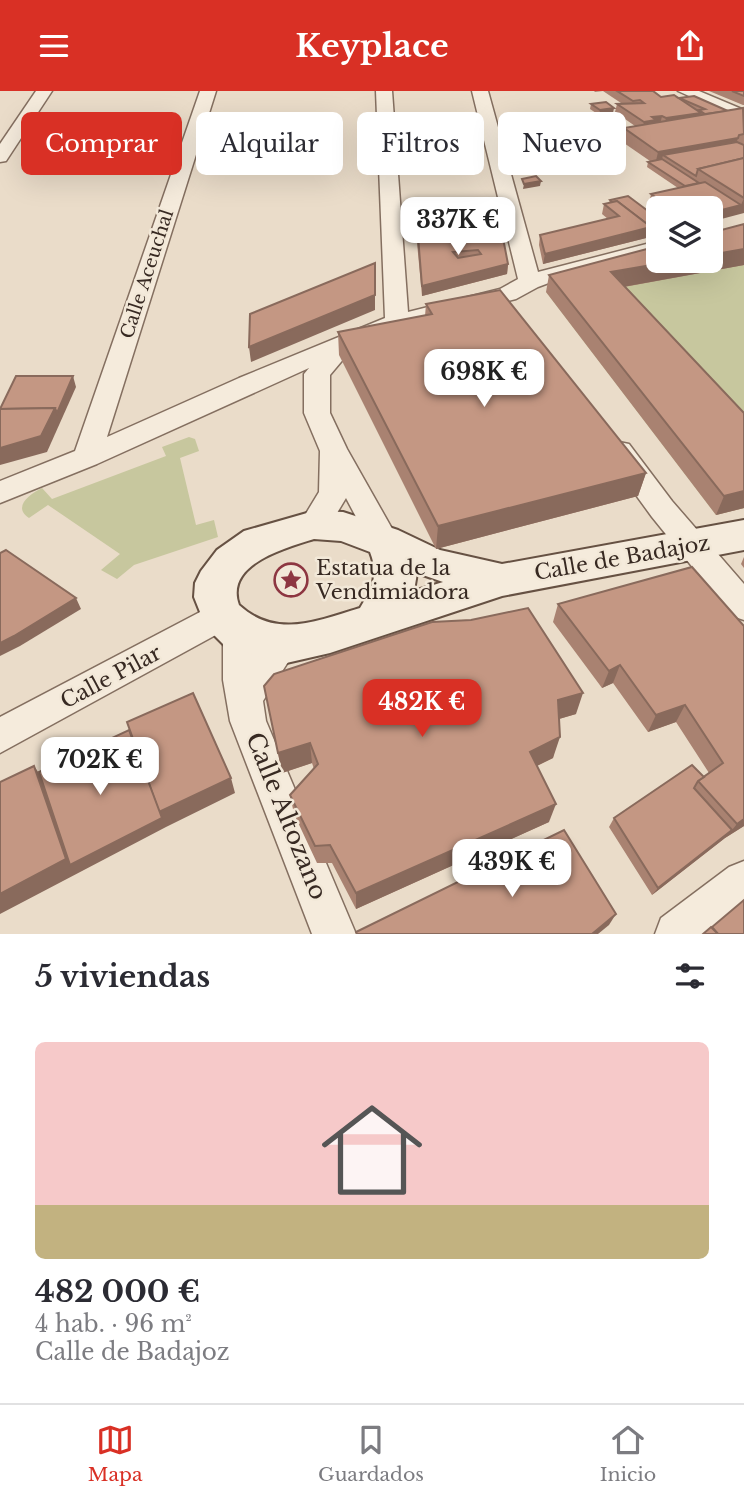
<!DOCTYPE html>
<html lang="es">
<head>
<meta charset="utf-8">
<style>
	:root { --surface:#fff; --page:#f7f7f7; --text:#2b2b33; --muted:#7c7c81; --line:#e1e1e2; --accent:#d93025 }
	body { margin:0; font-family:"Libre Baskerville",serif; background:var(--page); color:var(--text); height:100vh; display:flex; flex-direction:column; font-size:26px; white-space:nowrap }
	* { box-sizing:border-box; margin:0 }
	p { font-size:23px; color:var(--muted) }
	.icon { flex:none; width:38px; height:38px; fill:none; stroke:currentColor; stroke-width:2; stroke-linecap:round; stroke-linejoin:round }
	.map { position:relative; height:843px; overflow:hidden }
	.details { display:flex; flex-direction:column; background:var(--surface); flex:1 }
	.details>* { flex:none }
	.hud { position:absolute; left:21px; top:21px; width:704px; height:63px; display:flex; gap:14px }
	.controls { position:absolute; left:646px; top:105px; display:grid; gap:14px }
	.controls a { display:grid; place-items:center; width:77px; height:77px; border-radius:10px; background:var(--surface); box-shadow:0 7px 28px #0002; font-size:35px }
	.price { position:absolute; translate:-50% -60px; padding:0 16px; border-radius:14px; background:#fff; color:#222; font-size:23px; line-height:46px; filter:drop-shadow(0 2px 4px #0008) }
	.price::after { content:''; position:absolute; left:50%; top:42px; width:21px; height:16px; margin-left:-10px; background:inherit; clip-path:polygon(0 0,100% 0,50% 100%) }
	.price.on { background:var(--accent); color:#fff }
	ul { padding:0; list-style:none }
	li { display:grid; align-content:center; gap:14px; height:371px; padding:0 35px }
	li span { display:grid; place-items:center; height:217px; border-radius:10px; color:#555 }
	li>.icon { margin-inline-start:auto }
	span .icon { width:126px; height:126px; fill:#fffc; stroke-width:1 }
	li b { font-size:30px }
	h2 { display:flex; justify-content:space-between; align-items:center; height:84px; padding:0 35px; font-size:30px }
	.pill { padding:0 24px; border-radius:10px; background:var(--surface); box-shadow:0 7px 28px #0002; font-size:24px; line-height:63px }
	.pill.on { background:var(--accent); color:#fff }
	header { display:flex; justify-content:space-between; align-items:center; height:91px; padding:0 35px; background:var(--accent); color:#fff; font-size:32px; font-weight:700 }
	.dock { display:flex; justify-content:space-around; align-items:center; height:98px; border-top:2px solid var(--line); background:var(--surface); font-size:19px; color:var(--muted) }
	.dock a { display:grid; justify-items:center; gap:4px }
	.dock .on { color:var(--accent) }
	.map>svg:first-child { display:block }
	.green { fill:#c7c79e }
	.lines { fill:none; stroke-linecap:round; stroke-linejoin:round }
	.street-casing { stroke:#846f60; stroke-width:3 }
	.secondary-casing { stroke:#665143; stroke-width:4 }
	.street { fill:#f5ebdc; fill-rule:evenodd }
	.secondary { fill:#f5ebdc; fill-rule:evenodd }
	.wall { fill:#a98271 }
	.shaded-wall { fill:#896a5c }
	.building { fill:#c49783; stroke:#896a5c; stroke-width:2; fill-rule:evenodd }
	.labels { text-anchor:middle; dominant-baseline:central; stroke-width:5; stroke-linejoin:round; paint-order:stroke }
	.far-street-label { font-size:18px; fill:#372922; stroke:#f2e8d8 }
	.street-label { font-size:21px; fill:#372922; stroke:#f2e8d8 }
	.poi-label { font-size:21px; fill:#372922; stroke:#f2e8d8; text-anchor:start }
	.near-street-label { font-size:24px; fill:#372922; stroke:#f2e8d8 }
</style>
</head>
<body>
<header><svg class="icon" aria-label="menu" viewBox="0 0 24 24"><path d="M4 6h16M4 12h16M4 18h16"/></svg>Keyplace<svg class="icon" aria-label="share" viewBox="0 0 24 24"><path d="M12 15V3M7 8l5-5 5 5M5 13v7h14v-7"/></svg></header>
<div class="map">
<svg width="744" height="843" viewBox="0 0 744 843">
	<rect width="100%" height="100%" fill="#eadcc9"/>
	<g class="green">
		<path d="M 744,149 L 744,417 L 716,424 L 546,201 L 710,170 Z"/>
		<path d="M 189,346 L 195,348 L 199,360 L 180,367 L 196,434 L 214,429 L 218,446 L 134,474 L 117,488 L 101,479 L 120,463 L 48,414 L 29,427 C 12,416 30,403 42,397 L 52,408 L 166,365 L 162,356 Z"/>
	</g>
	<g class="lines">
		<defs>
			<g id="street">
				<path d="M 36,0 L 52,0 L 6,70 L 0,71 L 0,53 Z"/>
				<path d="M 200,0 L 216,0 L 107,346 L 239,287 L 385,227 L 376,0 L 392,0 L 408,221 L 500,198 L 518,188 L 472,0 L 488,0 L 538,181 L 658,150 L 658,162 L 570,184 L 538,196 L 516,208 L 405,236 L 351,259 L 330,284 L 330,322 L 347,358 L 399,450 L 395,458 L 384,462 L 373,458 L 346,407 L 325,442 L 314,445 L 303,442 L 299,434 L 319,401 L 320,360 L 304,322 L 304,283 L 309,277 L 97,373 L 0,412 L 0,390 L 75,360 Z"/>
				<path d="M 678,0 L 699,0 L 744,19 L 744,30 Z"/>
				<path d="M 619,351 L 629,353 L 672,410 L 744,493 L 744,529 L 732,525 L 652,426 L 609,367 L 605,360 L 609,353 Z"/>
				<path d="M 221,510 L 233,514 L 238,524 L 235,528 L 251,531 L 256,541 L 257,561 C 269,545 273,536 294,544 L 299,554 L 263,610 L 266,630 L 356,843 L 312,843 L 230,630 L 223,589 L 223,540 L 0,662 L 0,626 Z"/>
				<path d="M 744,770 L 744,818 L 712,843 L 655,843 L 661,827 L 729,776 Z"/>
			</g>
			<path id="secondary" d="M 314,420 L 343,421 L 398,439 L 440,459 L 502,473 L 744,429 L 744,459 L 502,505 L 330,562 L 282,573 L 224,554 L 206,536 L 194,506 L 195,492 L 201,480 L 217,459 L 244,440 ZM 314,448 L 341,450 L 370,461 C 379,484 373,496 360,517 C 317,530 276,548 239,514 C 224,473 286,457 314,448 ZM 417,482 L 443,491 L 414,500 Z"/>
		</defs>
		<use href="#street" class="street-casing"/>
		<use href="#secondary" class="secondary-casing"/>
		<use href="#street" class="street"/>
		<use href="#secondary" class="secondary"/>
	</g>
	<g class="wall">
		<path d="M 594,0 L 653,0 L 661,6 L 679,7 L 728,20 L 744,17 L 744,122 L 710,117 L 658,117 L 658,120 L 649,113 L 651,103 L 678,97 L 647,76 L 648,71 L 650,70 L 621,50 L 624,37 L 635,35 L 615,21 L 617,13 L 621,12 L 603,0 L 595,1 Z"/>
		<path d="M 709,0 L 744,0 L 744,14 L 743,14 Z"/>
		<path d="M 591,13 L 613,22 L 599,24 L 590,18 Z"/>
		<path d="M 513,51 L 579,56 L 578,61 L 582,77 L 518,83 L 512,61 Z"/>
		<path d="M 610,109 L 652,123 L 658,122 L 658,144 L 543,173 L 539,154 L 540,144 L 608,128 L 602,123 L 604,113 L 609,112 Z"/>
		<path d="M 414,120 L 452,136 L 457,136 L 456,145 L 442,146 L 503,147 L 508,173 L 507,183 L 422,205 Z"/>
		<path d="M 744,133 L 744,174 L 624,196 L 744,417 L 716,424 L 546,201 L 549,184 Z"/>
		<path d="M 426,213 L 646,382 L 638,405 L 436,458 L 339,264 L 338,241 L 425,225 Z"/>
		<path d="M 744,466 L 744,477 L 741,473 Z"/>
		<path d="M 692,476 L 744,735 L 725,747 L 652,804 L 609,736 L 614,727 L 704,686 L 709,682 L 676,631 L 648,641 L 613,592 L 602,597 L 553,531 L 558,513 Z"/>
		<path d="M 264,595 L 576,623 L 559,628 L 553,667 L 537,675 L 549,731 L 356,818 L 332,772 L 317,772 L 294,723 L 290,704 L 314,678 L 312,672 L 282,682 Z"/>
	</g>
	<g class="shaded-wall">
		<path d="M 614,17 L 613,22 L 599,24 L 600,19 Z"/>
		<path d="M 701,22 L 698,31 L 664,36 L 666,27 Z"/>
		<path d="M 662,25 L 660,34 L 642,40 L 644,31 L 652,26 Z"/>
		<path d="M 738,47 L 734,60 L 663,64 L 661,73 L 655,74 L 658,61 Z"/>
		<path d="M 584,67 L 582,77 L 518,83 L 520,74 Z"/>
		<path d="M 541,90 L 540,95 L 523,98 L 524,93 Z"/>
		<path d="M 744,107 L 744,122 L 710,131 L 710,122 L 741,114 Z"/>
		<path d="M 651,136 L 658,139 L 658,144 L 543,173 L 545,163 Z"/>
		<path d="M 744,158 L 744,174 L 606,199 L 611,181 L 675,170 L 710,170 L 710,164 Z"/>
		<path d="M 508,173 L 507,183 L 422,205 L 422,195 Z"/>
		<path d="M 375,204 L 375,219 L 251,271 L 249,256 Z"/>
		<path d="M 73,285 L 76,296 L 47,361 L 0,374 L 0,357 Z"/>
		<path d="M 646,382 L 638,405 L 436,458 L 438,435 Z"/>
		<path d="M 744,400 L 744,417 L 716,424 L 724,405 Z"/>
		<path d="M 76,507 L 81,518 L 20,555 L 0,565 L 0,552 Z"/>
		<path d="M 620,574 L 613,592 L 602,597 L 609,580 Z"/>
		<path d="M 583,602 L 576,623 L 552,630 L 558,609 Z"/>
		<path d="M 685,614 L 676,631 L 648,641 L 656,624 Z"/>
		<path d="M 560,646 L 553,667 L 524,681 L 530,661 Z"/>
		<path d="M 310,652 L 312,672 L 282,682 L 278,662 Z"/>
		<path d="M 34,675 L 45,691 L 159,721 L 231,687 L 235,702 L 166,736 L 0,823 L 0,803 Z"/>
		<path d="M 556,713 L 549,731 L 356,818 L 356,802 Z"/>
		<path d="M 744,728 L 744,735 L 725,747 L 652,804 L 658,797 L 732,739 L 737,733 Z"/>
		<path d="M 616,823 L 609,834 L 598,843 L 592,843 Z"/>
	</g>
	<g class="building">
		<path d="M 617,0 L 653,0 L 661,6 L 674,4 L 701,22 L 666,27 L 662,25 L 652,26 L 656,29 L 644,31 L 617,13 L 644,12 L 640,9 L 633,10 Z"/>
		<path d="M 732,0 L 744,0 L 744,5 Z"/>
		<path d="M 694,5 L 728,20 L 705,23 L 699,19 L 705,18 L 679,7 Z"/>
		<path d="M 606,11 L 614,17 L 600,19 L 591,13 Z"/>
		<path d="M 743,17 L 744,43 L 739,44 L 738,47 L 664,60 L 658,61 L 624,37 Z"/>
		<path d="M 513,51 L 576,51 L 579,56 L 570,56 L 571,61 L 581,61 L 584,67 L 520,74 Z"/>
		<path d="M 737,51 L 744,54 L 744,67 L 698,78 L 696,85 L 663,64 Z"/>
		<path d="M 744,67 L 744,107 L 698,78 Z"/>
		<path d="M 662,68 L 699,92 L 685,95 L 648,71 Z"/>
		<path d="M 536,85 L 541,90 L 524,93 L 522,88 Z"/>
		<path d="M 705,91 L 741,114 L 710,122 L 710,117 L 671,117 L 651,103 Z"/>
		<path d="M 628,105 L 652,123 L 658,122 L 658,139 L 649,141 L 651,136 L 617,110 L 612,111 L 610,109 Z"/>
		<path d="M 617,110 L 651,136 L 545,163 L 540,144 L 619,125 L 604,113 Z"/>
		<path d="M 414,120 L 449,120 L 452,136 L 457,136 L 457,140 L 442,140 L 442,146 L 418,145 L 417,150 Z"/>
		<path d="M 744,133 L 744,158 L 710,164 L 710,142 Z"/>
		<path d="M 418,145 L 503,147 L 508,173 L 422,195 ZM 478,159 L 481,163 L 458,167 L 453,161 Z"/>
		<path d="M 658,155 L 658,170 L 675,170 L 611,181 L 744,322 L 744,400 L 724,405 L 549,184 Z"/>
		<path d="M 375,172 L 375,204 L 249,256 L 250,223 Z"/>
		<path d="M 500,199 L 646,382 L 438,435 L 338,241 L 432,223 L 426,213 Z"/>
		<path d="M 16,285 L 73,285 L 57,322 L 55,317 L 0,318 Z"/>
		<path d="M 55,317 L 41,345 L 0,357 L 0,318 Z"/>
		<path d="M 6,459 L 76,507 L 14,545 L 0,552 L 0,462 Z"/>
		<path d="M 692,476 L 744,535 L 744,728 L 737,733 L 698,690 L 723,672 L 685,614 L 656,624 L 620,574 L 609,580 L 558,513 Z"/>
		<path d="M 528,517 L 583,602 L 558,609 L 560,646 L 530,661 L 556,713 L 356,802 L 330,754 L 315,755 L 290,704 L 318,673 L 310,652 L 278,662 L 264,595 L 274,583 L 432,531 L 471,529 Z"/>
		<path d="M 193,602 L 231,687 L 159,721 L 127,631 Z"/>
		<path d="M 129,639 L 162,727 L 70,774 L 39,681 Z"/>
		<path d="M 692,674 L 704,686 L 698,690 L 694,697 L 732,739 L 658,797 L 614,727 Z"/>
		<path d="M 34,675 L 66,768 L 0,803 L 0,691 Z"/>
		<path d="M 564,739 L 616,823 L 592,843 L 357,843 L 356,841 Z"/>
		<path d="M 744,809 L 744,843 L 718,843 L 712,836 Z"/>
		<path d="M 711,836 L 718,843 L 703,843 Z"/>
	</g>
	<defs>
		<symbol id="sight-ring" viewBox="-11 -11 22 22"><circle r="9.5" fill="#f2e8d8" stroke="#8d3641" stroke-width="1.5"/><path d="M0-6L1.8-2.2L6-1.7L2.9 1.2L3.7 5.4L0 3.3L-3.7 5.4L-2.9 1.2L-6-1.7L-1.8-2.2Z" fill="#8d3641"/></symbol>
	</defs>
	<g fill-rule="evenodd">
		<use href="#sight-ring" x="272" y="470" width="38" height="38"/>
	</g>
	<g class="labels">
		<g class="far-street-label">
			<text transform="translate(147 183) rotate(-72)">Calle Aceuchal</text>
		</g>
		<g class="street-label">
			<text transform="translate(622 467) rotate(-10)">Calle de Badajoz</text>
			<text transform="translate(111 586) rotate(-28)">Calle Pilar</text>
		</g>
		<g class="poi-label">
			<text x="316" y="477">Estatua de la<tspan x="316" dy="24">Vendimiadora</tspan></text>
		</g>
		<g class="near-street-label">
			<text transform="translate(287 725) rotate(68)">Calle Altozano</text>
		</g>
	</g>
</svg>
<div class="controls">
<a><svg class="icon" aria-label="layers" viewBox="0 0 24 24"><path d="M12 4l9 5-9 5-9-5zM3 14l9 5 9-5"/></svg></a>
</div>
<b class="price" style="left:458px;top:166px">337K €</b>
<b class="price" style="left:484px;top:318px">698K €</b>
<b class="price on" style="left:422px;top:648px">482K €</b>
<b class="price" style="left:100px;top:706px">702K €</b>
<b class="price" style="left:512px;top:808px">439K €</b>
<div class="hud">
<a class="pill on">Comprar</a>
<a class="pill">Alquilar</a>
<a class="pill">Filtros</a>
<a class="pill">Nuevo</a>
</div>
</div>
<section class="details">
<h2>5 viviendas<svg class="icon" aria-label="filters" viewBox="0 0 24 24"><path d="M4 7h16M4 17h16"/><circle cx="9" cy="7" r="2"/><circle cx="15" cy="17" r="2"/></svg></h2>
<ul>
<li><span style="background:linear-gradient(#f6c9c9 75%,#c2b280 0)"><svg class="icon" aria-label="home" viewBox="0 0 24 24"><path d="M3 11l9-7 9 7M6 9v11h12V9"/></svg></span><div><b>482 000 €</b><p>4 hab. · 96 m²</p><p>Calle de Badajoz</p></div></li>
</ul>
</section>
<nav class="dock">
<a class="on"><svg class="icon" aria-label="map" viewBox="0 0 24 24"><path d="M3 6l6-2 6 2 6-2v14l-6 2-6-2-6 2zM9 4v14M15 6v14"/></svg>Mapa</a>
<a><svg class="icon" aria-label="saved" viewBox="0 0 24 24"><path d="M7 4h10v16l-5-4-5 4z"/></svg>Guardados</a>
<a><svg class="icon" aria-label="home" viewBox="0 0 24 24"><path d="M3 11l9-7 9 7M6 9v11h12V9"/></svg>Inicio</a>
</nav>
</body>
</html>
